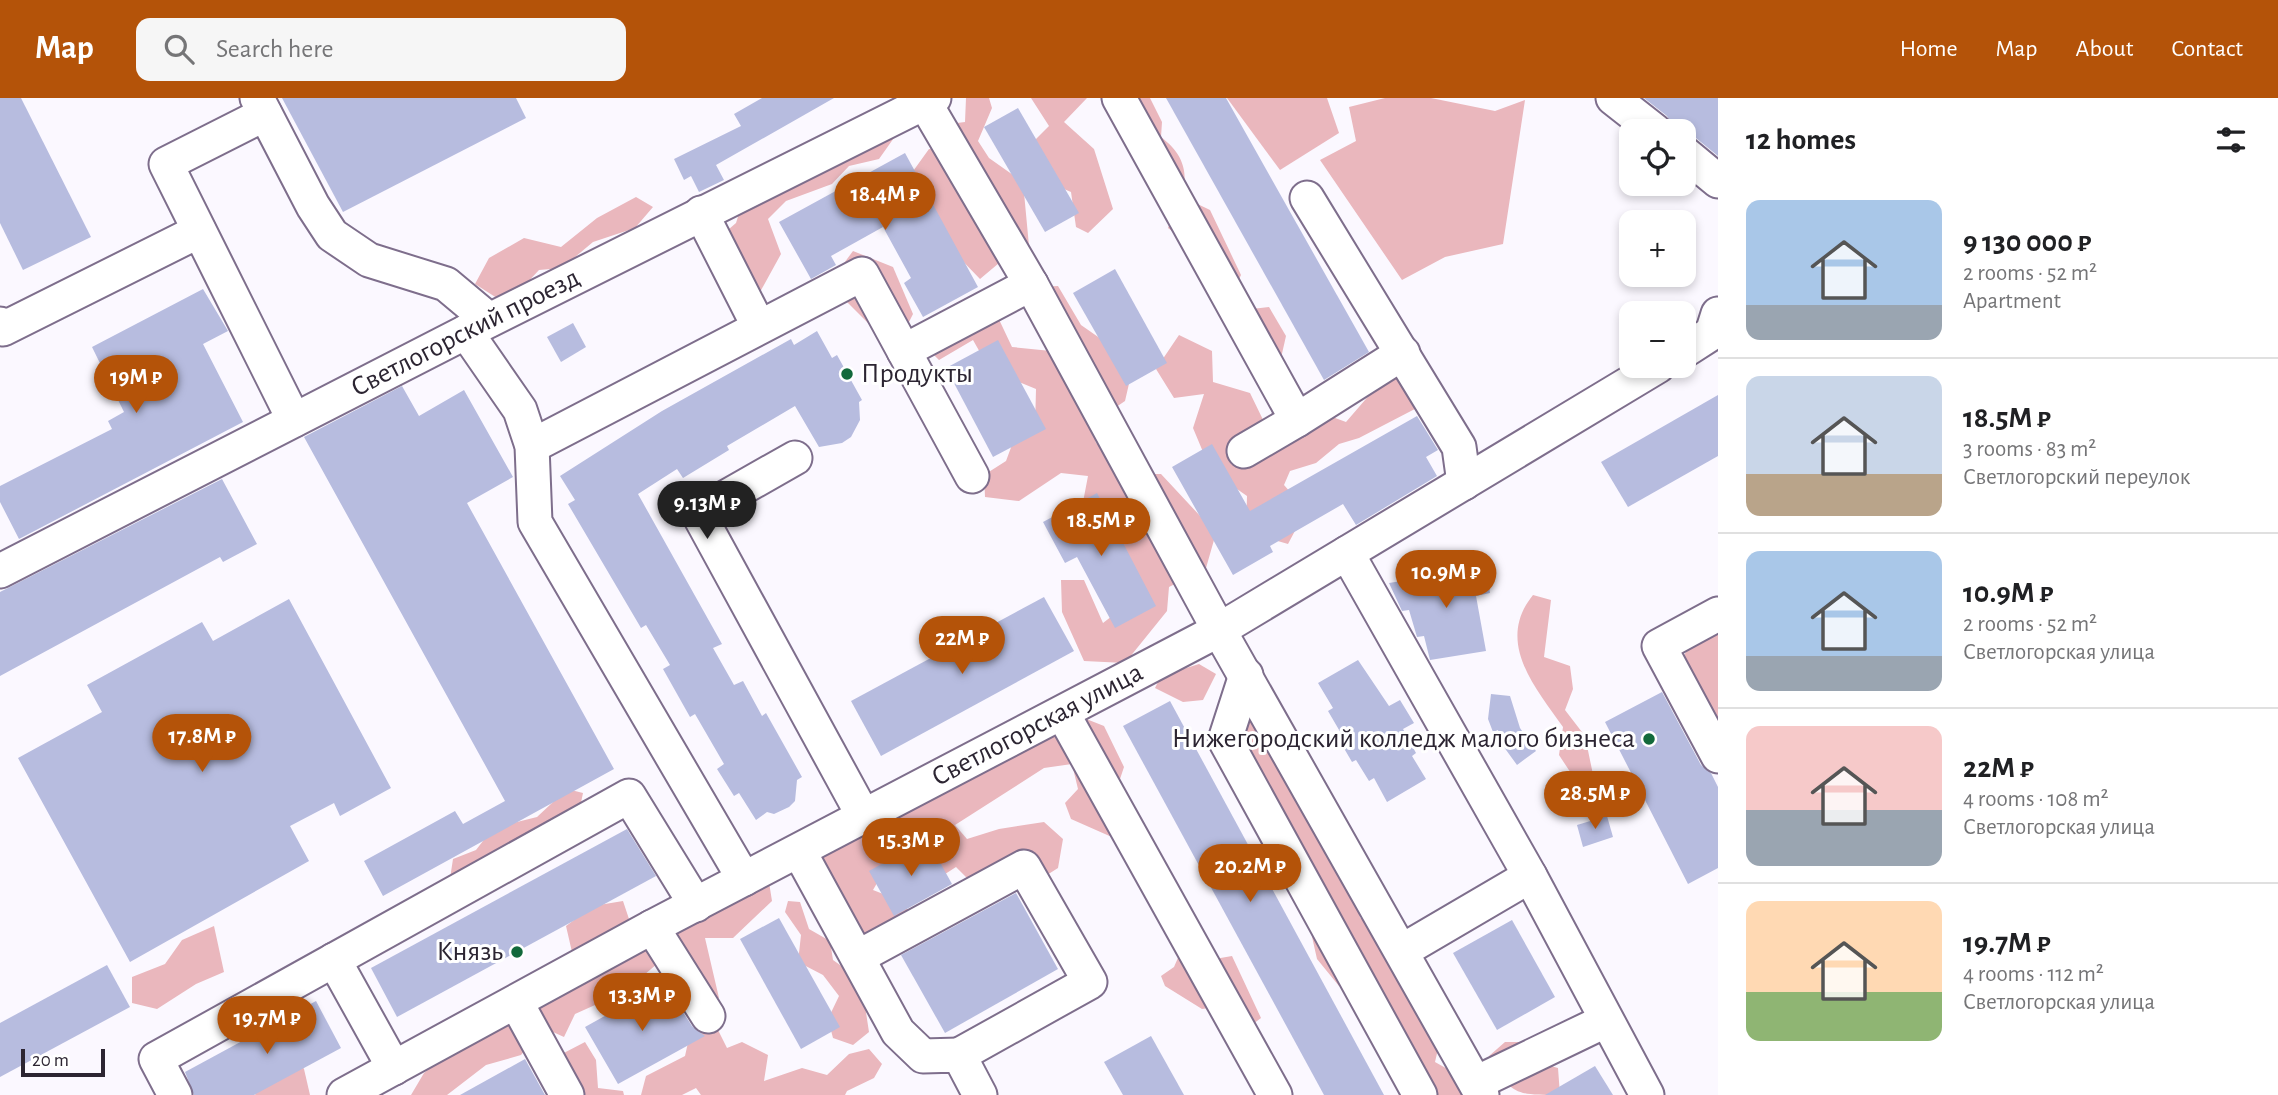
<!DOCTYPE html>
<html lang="en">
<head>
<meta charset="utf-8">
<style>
	:root { --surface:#fff; --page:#f6f6f6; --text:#202124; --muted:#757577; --line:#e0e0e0; --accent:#b45309 }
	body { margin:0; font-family:"Alegreya Sans",sans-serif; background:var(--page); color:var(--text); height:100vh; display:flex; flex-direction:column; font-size:26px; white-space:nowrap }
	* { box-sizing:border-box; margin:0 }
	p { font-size:23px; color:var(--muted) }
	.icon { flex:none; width:38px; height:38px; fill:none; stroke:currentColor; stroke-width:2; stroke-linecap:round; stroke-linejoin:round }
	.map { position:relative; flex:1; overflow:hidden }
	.side { display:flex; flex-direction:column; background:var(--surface); width:560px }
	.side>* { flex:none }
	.fabs { position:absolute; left:1619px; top:21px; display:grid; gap:14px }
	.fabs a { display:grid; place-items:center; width:77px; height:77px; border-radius:14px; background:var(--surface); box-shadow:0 4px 10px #0003; font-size:35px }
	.scale { position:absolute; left:21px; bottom:18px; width:84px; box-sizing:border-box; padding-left:7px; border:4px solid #2c2532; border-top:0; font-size:19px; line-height:24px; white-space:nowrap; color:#2c2532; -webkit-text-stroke:5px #fff; paint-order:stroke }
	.price { position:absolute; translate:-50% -60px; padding:0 16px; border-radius:24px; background:var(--accent); color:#fff; font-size:23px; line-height:46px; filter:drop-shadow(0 2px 4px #0008) }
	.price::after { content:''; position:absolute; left:50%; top:42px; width:21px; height:16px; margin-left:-10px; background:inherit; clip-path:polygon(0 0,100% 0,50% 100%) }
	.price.selected { background:#222; color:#fff }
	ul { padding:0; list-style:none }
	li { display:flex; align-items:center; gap:21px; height:175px; padding:0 28px }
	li+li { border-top:2px solid var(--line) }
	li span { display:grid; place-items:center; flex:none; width:196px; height:140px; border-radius:14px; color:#555 }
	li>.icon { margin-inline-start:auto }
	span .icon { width:84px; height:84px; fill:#fffc; stroke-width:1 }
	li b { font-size:30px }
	h2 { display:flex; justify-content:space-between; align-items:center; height:84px; padding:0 28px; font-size:30px }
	header { display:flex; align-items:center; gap:42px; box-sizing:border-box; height:98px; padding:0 35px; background:var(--accent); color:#fff }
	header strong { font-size:33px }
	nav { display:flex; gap:38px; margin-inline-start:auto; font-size:24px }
	.search { width:490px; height:63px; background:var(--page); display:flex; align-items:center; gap:18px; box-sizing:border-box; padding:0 24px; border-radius:14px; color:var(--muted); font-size:26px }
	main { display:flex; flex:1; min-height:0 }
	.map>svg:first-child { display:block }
	.green { fill:#eab7bd }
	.building { fill:#b7bcdf }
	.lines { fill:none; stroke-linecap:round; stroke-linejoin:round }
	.minor-casing { stroke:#7e6e8c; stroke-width:37 }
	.minor { stroke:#fff; stroke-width:33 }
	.poi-dot { fill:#12693b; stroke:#fff; stroke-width:2.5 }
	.labels { text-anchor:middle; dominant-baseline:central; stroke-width:6; stroke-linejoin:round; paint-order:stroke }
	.street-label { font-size:28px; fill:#2c2532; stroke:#fff }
	.poi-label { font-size:28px; fill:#2c2532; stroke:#fff; text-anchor:end }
</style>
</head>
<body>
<header>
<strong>Map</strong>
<div class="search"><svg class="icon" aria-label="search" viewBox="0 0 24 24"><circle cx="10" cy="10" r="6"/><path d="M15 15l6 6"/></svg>Search here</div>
<nav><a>Home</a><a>Map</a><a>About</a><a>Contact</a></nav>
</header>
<main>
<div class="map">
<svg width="1718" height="997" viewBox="0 0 1718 997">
	<rect width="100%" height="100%" fill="#fbf8ff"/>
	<g class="green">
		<path d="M 966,0 L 989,0 L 992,10 L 978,43 L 989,60 L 1023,84 L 1029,148 L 1005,160 L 980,181 L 924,123 L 911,76 L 929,51 L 944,51 L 949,26 L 965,24 Z"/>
		<path d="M 1031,0 L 1087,0 L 1064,24 L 1094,51 L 1113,111 L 1088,135 L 1076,129 L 1071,94 L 1043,82 L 1026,51 L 1049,28 Z"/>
		<path d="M 1111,0 L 1150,0 L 1162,24 L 1161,39 C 1183,56 1188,72 1183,99 L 1210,112 L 1241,177 L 1233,194 L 1191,147 L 1168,130 L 1178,104 Z"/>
		<path d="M 1227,0 L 1327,0 L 1339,35 L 1280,72 Z"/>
		<path d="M 1385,0 L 1431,0 L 1495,13 L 1525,2 L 1503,146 L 1445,159 L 1402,182 L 1320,62 L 1356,43 L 1349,9 Z"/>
		<path d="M 872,21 L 896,37 L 879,61 L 849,68 L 832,86 L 786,103 L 768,121 L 781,156 L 760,194 L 713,174 L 707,150 L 736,125 L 752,74 L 785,66 L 835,29 Z"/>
		<path d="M 636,99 L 653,109 L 635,130 L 593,144 L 562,170 L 539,172 L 525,187 L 500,202 L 475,186 L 489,160 L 524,140 L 561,149 L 597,120 Z"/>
		<path d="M 853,153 L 893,169 L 913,216 L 904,234 L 880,237 L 842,199 L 836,176 Z"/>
		<path d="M 1058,188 L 1081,227 L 1134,264 L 1125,303 L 1091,326 L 1096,345 L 1113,356 L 1119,376 L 1161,376 L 1216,435 L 1206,470 L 1169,489 L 1167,513 L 1125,565 L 1084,563 L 1062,514 L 1061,482 L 1084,482 L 1103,525 L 1129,505 L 1079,425 L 1088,378 L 1061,375 L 1019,403 L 985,399 L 984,377 L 1006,363 L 1016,336 L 1035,330 L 1036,291 L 990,272 L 973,242 L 939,262 L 924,247 L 995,213 L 1012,249 L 1051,253 L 1041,189 Z"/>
		<path d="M 1269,209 L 1286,238 L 1281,260 L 1243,212 Z"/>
		<path d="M 1179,237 L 1212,253 L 1213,284 L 1250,295 L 1267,330 L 1319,314 L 1346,324 L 1397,265 L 1436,300 L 1359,340 L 1339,346 L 1316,365 L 1290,373 L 1284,387 L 1306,412 L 1288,446 L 1246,434 L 1247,398 L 1211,373 L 1193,330 L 1204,296 L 1174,300 L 1156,271 Z"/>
		<path d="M 1533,497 L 1551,502 L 1544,559 L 1570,568 L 1573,591 L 1565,612 L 1585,638 L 1596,691 L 1584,695 L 1559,657 L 1563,629 C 1535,589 1495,544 1533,497 Z"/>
		<path d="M 1718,526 L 1718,629 L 1671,581 L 1692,543 Z"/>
		<path d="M 1199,566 L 1216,576 L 1203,602 L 1183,604 L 1155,590 L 1161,578 Z"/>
		<path d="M 1263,595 L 1357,786 L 1360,820 L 1381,824 L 1395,842 L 1388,867 L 1442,934 L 1435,964 L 1451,973 L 1464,997 L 1417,997 L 1343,867 L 1339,888 L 1317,861 L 1306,812 L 1251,665 L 1214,620 L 1231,596 Z"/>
		<path d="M 1061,611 L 1104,628 L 1124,669 L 1117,690 L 1114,740 L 1071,721 L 1065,705 L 1078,691 L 1072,666 L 1044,670 L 955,727 L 967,741 L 999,731 L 1044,724 L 1063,741 L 1058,770 L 1028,789 L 971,784 L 956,769 L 928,787 L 884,773 L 873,792 L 896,801 L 919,821 L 878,843 L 830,823 L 812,752 Z"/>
		<path d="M 567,691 L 583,695 L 575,734 L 449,787 L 453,761 L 476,752 L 493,730 L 537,719 Z"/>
		<path d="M 768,778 L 772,803 L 733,840 L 705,840 L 719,900 L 699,907 L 664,860 L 624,894 L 575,916 L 564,939 L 544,930 L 521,957 L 486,967 L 447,997 L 411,997 L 424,975 L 572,854 L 566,828 L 593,808 L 623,803 L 633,833 Z"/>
		<path d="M 788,803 L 800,804 L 809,831 L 830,843 L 833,862 L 861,882 L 869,934 L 853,947 L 833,940 L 828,921 L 839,898 L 823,877 L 798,864 L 801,837 L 785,814 Z"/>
		<path d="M 214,828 L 224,874 L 196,886 L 157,911 L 132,905 L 132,879 L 165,866 L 182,842 Z"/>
		<path d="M 1184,846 L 1209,862 L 1232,858 L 1261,920 L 1253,926 L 1231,907 L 1202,911 L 1165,888 L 1161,878 L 1174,869 Z"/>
		<path d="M 715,926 L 727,950 L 742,944 L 768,957 L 764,983 L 802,970 L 827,977 L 849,956 L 869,951 L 882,966 L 874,980 L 847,993 L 845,997 L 701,997 L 696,990 L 682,997 L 641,997 L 646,978 L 685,958 L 691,931 Z"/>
		<path d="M 585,944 L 596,962 L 598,990 L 623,993 L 624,997 L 575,997 L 558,958 Z"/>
		<path d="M 1505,944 L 1519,944 L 1533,963 L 1558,970 L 1560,997 C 1514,997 1512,997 1489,958 Z"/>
		<path d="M 293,955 L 304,971 L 310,997 L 255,997 L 269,972 Z"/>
	</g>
	<g class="building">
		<path d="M 0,0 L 21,0 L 91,139 L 23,172 L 0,125 Z"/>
		<path d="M 282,0 L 516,0 L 526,20 L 343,114 Z"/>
		<path d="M 762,0 L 834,0 L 716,67 L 724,82 L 699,94 L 691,78 L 684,82 L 674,61 L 741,28 L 734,16 Z"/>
		<path d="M 1166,0 L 1226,0 L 1369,254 L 1324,282 Z"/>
		<path d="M 1644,0 L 1718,0 L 1718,58 L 1696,40 L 1684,36 L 1684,33 L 1675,33 L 1667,18 Z"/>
		<path d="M 1018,10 L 1079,115 L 1045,134 L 984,29 Z"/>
		<path d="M 905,55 L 978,189 L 923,219 L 904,185 L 911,180 L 883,129 L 831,158 L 836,167 L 811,181 L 779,124 Z"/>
		<path d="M 1115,171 L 1167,265 L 1126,288 L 1073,195 Z"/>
		<path d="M 203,191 L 228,233 L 203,246 L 243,324 L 19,441 L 0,404 L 0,388 L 112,331 L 108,323 L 124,314 L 92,249 Z"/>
		<path d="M 573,225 L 586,249 L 561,264 L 547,239 Z"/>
		<path d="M 817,233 L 832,260 L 837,257 L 862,302 L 859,304 L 860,322 L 851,339 L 842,345 L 819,349 L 795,308 L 727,348 L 729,352 L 683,380 L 677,371 L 638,396 L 722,546 L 713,550 L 734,587 L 743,583 L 762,618 L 766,615 L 802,679 L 797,682 L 795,703 L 789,709 L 774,716 L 767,714 L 756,722 L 739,695 L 734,698 L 717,671 L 724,666 L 695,616 L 690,619 L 663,571 L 670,567 L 646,527 L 641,530 L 568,406 L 575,402 L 560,378 L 662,313 L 791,241 L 794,247 Z"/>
		<path d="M 998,242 L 1046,331 L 993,359 L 946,270 Z"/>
		<path d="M 402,288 L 419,318 L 464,292 L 513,379 L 467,405 L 614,671 L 383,798 L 364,763 L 455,713 L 463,726 L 505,703 L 304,339 Z"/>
		<path d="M 1718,297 L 1718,358 L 1628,409 L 1601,364 Z"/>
		<path d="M 1417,318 L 1438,352 L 1426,359 L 1437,378 L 1356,427 L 1343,406 L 1270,448 L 1273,454 L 1233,477 L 1172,369 L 1212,346 L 1250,413 Z"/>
		<path d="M 222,381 L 257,446 L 223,464 L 220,459 L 0,578 L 0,494 Z"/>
		<path d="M 1097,395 L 1156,508 L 1115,530 L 1077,459 L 1065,465 L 1043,424 Z"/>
		<path d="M 1470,466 L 1471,471 L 1486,468 L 1490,495 L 1476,498 L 1486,553 L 1430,562 L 1424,538 L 1417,539 L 1409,512 L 1402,513 L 1389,485 L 1444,476 L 1443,471 Z"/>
		<path d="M 1044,499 L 1074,553 L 881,658 L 851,603 Z"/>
		<path d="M 289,501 L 391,690 L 340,718 L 334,705 L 290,728 L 309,763 L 130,864 L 18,660 L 102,614 L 87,587 L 202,524 L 213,543 Z"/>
		<path d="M 1358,562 L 1389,608 L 1400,602 L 1414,625 L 1403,631 L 1416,655 L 1412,658 L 1426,681 L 1387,704 L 1374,680 L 1369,683 L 1356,662 L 1352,664 L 1338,640 L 1342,637 L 1328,613 L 1333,610 L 1318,585 Z"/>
		<path d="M 1662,594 L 1701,667 L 1711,675 L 1718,689 L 1718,770 L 1688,786 L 1605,624 Z"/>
		<path d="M 1491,596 L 1510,598 L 1520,630 L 1536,653 L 1517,667 L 1501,645 L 1498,632 L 1493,634 L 1488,621 Z"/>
		<path d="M 1170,603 L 1384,997 L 1324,997 L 1123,628 Z"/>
		<path d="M 1607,718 L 1613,739 L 1583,749 L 1577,727 Z"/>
		<path d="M 627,731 L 656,778 L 397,919 L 371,870 Z"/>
		<path d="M 927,741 L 952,786 L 894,818 L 869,773 Z"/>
		<path d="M 1016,795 L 1058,871 L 945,935 L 901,857 Z"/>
		<path d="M 779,820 L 840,929 L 801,951 L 740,841 Z"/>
		<path d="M 1512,822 L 1555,899 L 1497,932 L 1453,855 Z"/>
		<path d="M 107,867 L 130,909 L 0,979 L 0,925 Z"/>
		<path d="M 664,885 L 692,928 L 705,938 L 618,986 L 585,929 Z"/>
		<path d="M 316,903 L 341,950 L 254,997 L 194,997 L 185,974 Z"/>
		<path d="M 1151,938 L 1184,997 L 1123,997 L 1104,964 Z"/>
		<path d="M 525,961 L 545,997 L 460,997 Z"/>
		<path d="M 1595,968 L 1613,997 L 1545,997 Z"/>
	</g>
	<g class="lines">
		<defs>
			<g id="minor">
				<path d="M 257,0 L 313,108 L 332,137 L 369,162 L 446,186 L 489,222"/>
				<path d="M 922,0 L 1031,186 L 1219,532 L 1482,997"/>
				<path d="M 1119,0 L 1297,322 L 1403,255"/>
				<path d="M 1613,0 L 1655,33"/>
				<path d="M 265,16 L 166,66 L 294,322"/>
				<path d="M 1684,55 L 1718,83"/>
				<path d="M 1307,100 L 1459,349 L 1464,385"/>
				<path d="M 701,115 L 759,229"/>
				<path d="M 0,226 L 3,231 L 199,133"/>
				<path d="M 466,234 L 520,312 L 532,348 L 535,424 L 744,781"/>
				<path d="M 904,253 L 1031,186"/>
				<path d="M 1684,253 L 1712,235 L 1718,216"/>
				<path d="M 532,348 L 862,176 L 972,378"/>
				<path d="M 1244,353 L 1297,322"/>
				<path d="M 795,360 L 698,415 L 864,719"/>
				<path d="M 1347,455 L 1530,778 L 1647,997"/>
				<path id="s1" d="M 0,473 L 466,234 L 934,0"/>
				<path d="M 1718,516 L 1659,548 L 1718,658"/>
				<path d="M 1246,577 L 1225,642 L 1420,997"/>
				<path d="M 1063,616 L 1275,997"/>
				<path d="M 799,753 L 898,934 L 923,958 L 959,957 L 980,997"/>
				<path d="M 652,829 L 708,918"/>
				<path d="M 1402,853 L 1530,778"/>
				<path d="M 858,859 L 1024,769 L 1090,884 L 959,957"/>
				<path d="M 334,862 L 394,970"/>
				<path d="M 516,904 L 567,997"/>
				<path d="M 1476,985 L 1605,923"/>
				<path d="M 175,997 L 156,961 L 629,698 L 696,807"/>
				<path id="s2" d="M 344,997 L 652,829 L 1219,532 L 1658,268"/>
			</g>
		</defs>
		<use href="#minor" class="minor-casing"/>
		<use href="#minor" class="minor"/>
	</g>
	<g class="poi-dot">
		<circle cx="847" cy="276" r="7"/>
		<circle cx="1649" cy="641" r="7"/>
		<circle cx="517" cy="854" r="7"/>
	</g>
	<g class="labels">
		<g class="street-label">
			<text stroke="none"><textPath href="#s1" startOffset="523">Светлогорский проезд</textPath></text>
			<text stroke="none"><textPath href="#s2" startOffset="786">Светлогорская улица</textPath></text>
		</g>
		<g class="poi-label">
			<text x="861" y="276" text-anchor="start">Продукты</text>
			<text x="1635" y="641">Нижегородский колледж малого бизнеса</text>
			<text x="503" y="854">Князь</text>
		</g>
	</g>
</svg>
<div class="fabs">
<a><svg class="icon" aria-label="locate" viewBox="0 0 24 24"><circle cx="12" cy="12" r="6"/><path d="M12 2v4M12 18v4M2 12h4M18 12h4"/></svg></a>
<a>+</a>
<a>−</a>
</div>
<div class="scale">20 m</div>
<b class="price" style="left:885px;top:134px">18.4M ₽</b>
<b class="price" style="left:136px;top:317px">19M ₽</b>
<b class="price selected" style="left:707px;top:443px">9.13M ₽</b>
<b class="price" style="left:1101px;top:460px">18.5M ₽</b>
<b class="price" style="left:1446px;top:512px">10.9M ₽</b>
<b class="price" style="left:962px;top:578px">22M ₽</b>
<b class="price" style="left:202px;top:676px">17.8M ₽</b>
<b class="price" style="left:1595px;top:733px">28.5M ₽</b>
<b class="price" style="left:911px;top:780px">15.3M ₽</b>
<b class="price" style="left:1250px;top:806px">20.2M ₽</b>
<b class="price" style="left:642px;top:935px">13.3M ₽</b>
<b class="price" style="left:267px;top:958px">19.7M ₽</b>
</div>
<section class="side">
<h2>12 homes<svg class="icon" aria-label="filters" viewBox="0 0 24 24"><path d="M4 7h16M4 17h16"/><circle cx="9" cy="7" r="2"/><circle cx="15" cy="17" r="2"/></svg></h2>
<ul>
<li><span style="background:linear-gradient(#a9c7e8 75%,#9aa5b1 0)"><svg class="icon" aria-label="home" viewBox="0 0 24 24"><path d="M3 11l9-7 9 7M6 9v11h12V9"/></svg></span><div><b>9 130 000 ₽</b><p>2 rooms · 52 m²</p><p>Apartment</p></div></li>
<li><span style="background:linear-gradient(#c9d6e8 70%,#b9a48a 0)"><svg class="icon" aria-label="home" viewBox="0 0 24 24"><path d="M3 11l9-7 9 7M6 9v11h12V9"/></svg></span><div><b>18.5M ₽</b><p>3 rooms · 83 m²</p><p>Светлогорский переулок</p></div></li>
<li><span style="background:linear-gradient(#a9c7e8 75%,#9aa5b1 0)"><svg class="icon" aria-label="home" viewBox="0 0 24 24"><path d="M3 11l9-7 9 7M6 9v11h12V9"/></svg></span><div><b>10.9M ₽</b><p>2 rooms · 52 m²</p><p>Светлогорская улица</p></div></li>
<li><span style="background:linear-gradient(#f6c9c9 60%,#9aa5b1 0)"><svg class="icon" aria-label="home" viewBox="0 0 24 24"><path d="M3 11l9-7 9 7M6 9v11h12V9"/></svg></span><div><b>22M ₽</b><p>4 rooms · 108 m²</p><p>Светлогорская улица</p></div></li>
<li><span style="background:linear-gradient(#ffd9b3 65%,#8fb573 0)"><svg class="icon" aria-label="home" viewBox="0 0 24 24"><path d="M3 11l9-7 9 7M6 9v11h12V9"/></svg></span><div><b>19.7M ₽</b><p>4 rooms · 112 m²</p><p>Светлогорская улица</p></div></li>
</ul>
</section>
</main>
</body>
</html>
